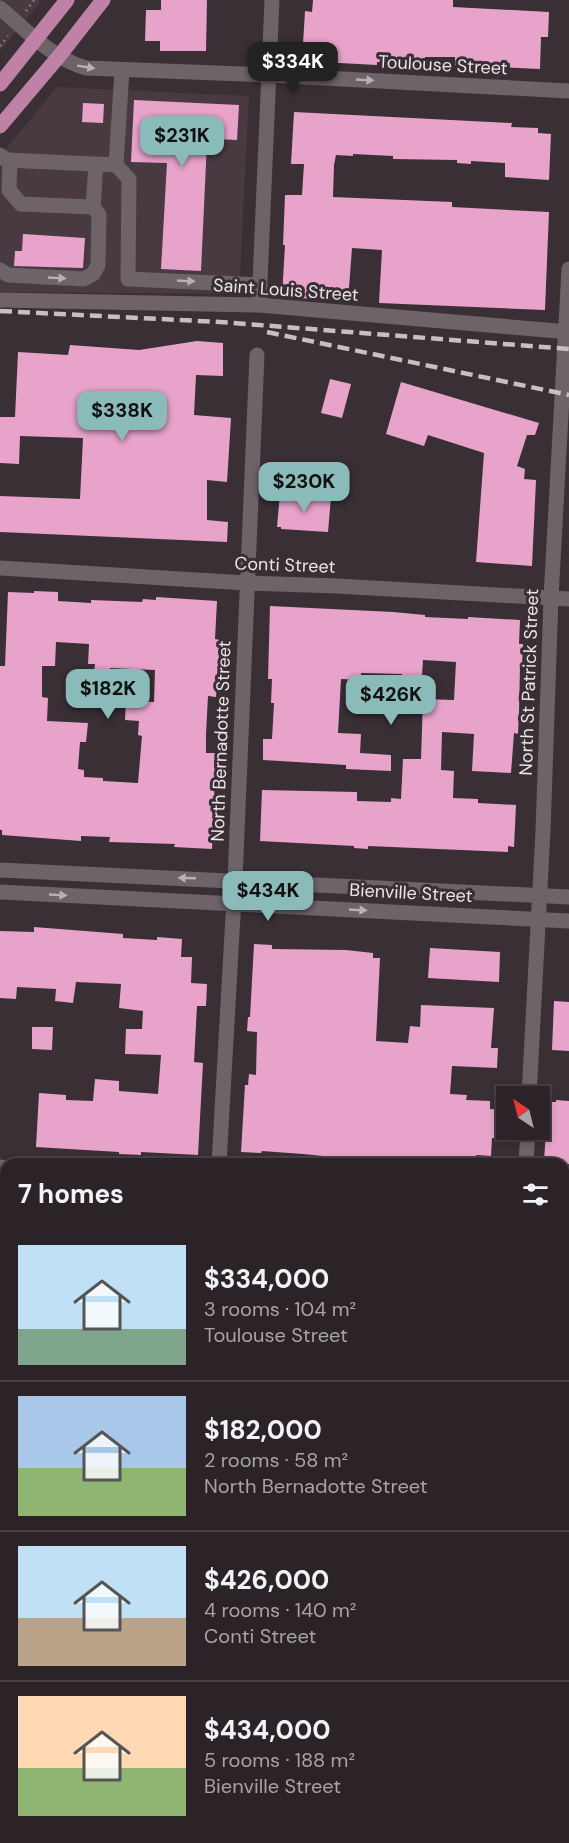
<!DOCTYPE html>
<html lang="en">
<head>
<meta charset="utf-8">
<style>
	:root { --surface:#2b2327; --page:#372f33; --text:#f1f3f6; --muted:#a6a4a7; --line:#474044; --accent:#8bbbb9 }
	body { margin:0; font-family:"DM Sans",sans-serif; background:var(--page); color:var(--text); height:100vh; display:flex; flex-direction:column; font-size:22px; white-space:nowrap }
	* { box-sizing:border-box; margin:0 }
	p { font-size:20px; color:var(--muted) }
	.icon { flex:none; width:33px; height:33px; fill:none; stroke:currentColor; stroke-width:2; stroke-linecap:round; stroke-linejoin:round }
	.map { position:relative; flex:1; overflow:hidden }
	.panel { position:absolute; left:0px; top:1158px; width:570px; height:686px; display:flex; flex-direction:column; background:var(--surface); border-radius:18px 18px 0 0; box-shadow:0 3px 9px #0003,0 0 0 2px var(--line) }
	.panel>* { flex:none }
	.needle { width:39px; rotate:325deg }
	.buttons { position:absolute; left:496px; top:1086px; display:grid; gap:12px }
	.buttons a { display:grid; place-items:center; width:54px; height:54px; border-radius:0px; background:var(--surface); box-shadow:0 3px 9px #0003,0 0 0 2px var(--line); font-size:30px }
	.price { position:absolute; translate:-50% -51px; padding:0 14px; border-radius:12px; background:var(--accent); color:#111; font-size:20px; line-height:39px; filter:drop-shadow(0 2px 3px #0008) }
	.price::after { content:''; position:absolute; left:50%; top:36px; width:18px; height:14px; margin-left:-9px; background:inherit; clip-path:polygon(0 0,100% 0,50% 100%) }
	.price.current { background:#222; color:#fff }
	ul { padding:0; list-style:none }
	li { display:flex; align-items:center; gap:18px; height:150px; padding:0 18px }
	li+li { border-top:2px solid var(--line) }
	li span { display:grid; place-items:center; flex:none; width:168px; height:120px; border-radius:0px; color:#555 }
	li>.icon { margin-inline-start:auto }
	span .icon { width:72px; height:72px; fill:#fffc; stroke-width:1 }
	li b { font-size:26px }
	h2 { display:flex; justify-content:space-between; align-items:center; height:72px; padding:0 18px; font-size:26px }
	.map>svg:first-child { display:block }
	.built { fill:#493a42 }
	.green { fill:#653f56 }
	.building { fill:#e8a3cb; fill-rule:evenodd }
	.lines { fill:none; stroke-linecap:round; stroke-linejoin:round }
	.path { stroke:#847b80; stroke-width:3; stroke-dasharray:1.5 4.5; stroke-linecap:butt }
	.minor { stroke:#6d6368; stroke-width:15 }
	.major { stroke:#c081a6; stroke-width:15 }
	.tram { stroke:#c7bfc4; stroke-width:1.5 }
	.rail { stroke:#c7bfc4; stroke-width:4.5; stroke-dasharray:12 6; stroke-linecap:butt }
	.oneway { fill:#b9b0b5 }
	.labels { text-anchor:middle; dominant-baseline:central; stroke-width:6; stroke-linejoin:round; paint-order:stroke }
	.street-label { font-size:18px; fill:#ebe4e8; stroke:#392f34 }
</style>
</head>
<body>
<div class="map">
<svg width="569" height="1843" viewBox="0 0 569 1843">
	<rect width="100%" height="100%" fill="#392f34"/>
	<g class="built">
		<path d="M 0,0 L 42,0 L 0,51 Z"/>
		<path d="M 57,87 L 249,96 L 239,294 L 0,292 L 0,156 Z"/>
		<path d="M 564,1205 L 569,1206 L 569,1496 L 564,1496 Z"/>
		<path d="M 564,1600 L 569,1600 L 569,1843 L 504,1843 L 505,1838 L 564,1838 Z"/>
	</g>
	<g class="green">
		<path d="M 0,1284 L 6,1284 L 6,1418 L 0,1417 Z"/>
		<path d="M 0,1588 L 6,1589 L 6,1838 L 58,1838 L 57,1843 L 0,1843 Z"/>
	</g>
	<g class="building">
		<path d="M 161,0 L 207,0 L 206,51 L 160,51 L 160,41 L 145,41 L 146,10 L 161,10 Z"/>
		<path d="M 313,0 L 453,0 L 453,7 L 549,12 L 548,37 L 541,37 L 540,69 L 455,65 L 455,57 L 425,57 L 425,63 L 377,62 L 377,65 L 302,61 L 305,11 L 312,12 Z"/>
		<path d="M 134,100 L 239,105 L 237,140 L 214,139 L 214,142 L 207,142 L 201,271 L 161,269 L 167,163 L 131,162 Z"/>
		<path d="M 83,103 L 104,104 L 103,123 L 82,122 Z"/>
		<path d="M 294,112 L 512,123 L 511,127 L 538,128 L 538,133 L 551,134 L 549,180 L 505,177 L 505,163 L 471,161 L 471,164 L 457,163 L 457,160 L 393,159 L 393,156 L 353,154 L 353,156 L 336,155 L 334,165 L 333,197 L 452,202 L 452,207 L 549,212 L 545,310 L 379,303 L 382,250 L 352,248 L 348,301 L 282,297 L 285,245 L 283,245 L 285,195 L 302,195 L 304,164 L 291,164 Z"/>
		<path d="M 23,234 L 85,238 L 83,268 L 14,266 L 15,251 L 22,251 Z"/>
		<path d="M 197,341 L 223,343 L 223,376 L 196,375 L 194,415 L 231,418 L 227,482 L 207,480 L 207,520 L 228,522 L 227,542 L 0,532 L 0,496 L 80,499 L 83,438 L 20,436 L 19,464 L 0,463 L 0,417 L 15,417 L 18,352 L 68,355 L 70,345 L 139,350 Z"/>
		<path d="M 330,379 L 351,384 L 342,418 L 321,413 Z"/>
		<path d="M 401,382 L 539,423 L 535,435 L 527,435 L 517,466 L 525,469 L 524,479 L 536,480 L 532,566 L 476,562 L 484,453 L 428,435 L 424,446 L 386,434 Z"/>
		<path d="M 280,493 L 331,497 L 328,532 L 281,529 L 281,527 L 277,527 Z"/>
		<path d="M 34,591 L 58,592 L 58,601 L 91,603 L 91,600 L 142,602 L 143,599 L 156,600 L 156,597 L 217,601 L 215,639 L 220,640 L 216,697 L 208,696 L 206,735 L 206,753 L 216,753 L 212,849 L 174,847 L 175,844 L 109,842 L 110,837 L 81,836 L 81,841 L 2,835 L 2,830 L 0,830 L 0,666 L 5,666 L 8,592 L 34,593 ZM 56,642 L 89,644 L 88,664 L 95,664 L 94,673 L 110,674 L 110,668 L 155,670 L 154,702 L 126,701 L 125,720 L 139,721 L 138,735 L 142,736 L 138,783 L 103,781 L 103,778 L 84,777 L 84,770 L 78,769 L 80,742 L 86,742 L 88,723 L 47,721 L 48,698 L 42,697 L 42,666 L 55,666 Z"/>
		<path d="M 270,606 L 393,612 L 425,615 L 425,617 L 468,619 L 468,617 L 520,620 L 519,644 L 523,644 L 522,666 L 520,666 L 519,712 L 518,734 L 514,733 L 511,773 L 472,771 L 474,734 L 442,732 L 441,770 L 454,771 L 453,798 L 478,799 L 478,803 L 516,805 L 514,847 L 508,846 L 508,852 L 368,846 L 368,849 L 354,848 L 354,846 L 260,841 L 262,790 L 357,792 L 357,801 L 391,802 L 391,798 L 401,799 L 403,759 L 421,759 L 423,699 L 454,700 L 456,662 L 423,660 L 421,692 L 401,691 L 402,674 L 361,673 L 361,680 L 341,679 L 338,733 L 361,734 L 360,753 L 391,755 L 391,771 L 346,769 L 346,765 L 263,760 L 263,739 L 272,739 L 274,703 L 271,703 L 272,679 L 268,679 Z"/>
		<path d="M 34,927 L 123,934 L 123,938 L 157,940 L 157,937 L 182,939 L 181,957 L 192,957 L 191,983 L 207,984 L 206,1006 L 197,1006 L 194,1062 L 203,1063 L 198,1155 L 141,1152 L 141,1155 L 119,1154 L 119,1152 L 36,1147 L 39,1093 L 66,1095 L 66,1100 L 93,1101 L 95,1079 L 119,1081 L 119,1091 L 158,1094 L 161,1055 L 125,1054 L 126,1029 L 142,1029 L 143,1011 L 119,1008 L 121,984 L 76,982 L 73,1003 L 55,1001 L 56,989 L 17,987 L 16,999 L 0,998 L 0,931 L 34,932 Z"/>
		<path d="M 254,944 L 272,945 L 272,949 L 346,950 L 373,953 L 373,958 L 380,958 L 376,1041 L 408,1043 L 410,1026 L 420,1027 L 421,1005 L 494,1008 L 491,1048 L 498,1048 L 497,1068 L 452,1066 L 450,1094 L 467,1095 L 466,1100 L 490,1101 L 490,1109 L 506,1110 L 504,1138 L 492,1138 L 491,1156 L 476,1155 L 476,1164 L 424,1161 L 423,1163 L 396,1162 L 396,1164 L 374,1164 L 374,1160 L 344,1158 L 344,1161 L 323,1160 L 323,1156 L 303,1154 L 262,1151 L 261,1153 L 241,1152 L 245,1085 L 248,1085 L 249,1074 L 256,1075 L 257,1032 L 247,1031 L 248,1017 L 250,1017 Z"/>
		<path d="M 430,948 L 500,952 L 499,982 L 428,978 Z"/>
		<path d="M 554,1001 L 569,1002 L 569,1051 L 552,1050 Z"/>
		<path d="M 32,1027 L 53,1027 L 52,1050 L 32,1049 Z"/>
		<path d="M 556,1100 L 569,1101 L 569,1164 L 549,1164 L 549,1161 L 544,1161 L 548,1102 L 556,1102 Z"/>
	</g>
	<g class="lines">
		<g class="path">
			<path d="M 26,11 L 34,0"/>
			<path d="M 0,46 L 8,36"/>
		</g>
		<g class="minor">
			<path d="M 0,8 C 26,30 53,59 86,68 L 267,75 L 569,91"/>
			<path d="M 0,155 L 6,160 L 116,165 L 122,70"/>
			<path d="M 10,160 L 9,190 L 21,204 L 93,207 L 96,164"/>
			<path d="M 116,165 L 129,179 L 128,279 L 260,285"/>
			<path d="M 0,270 L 8,275 L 84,279 L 93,274 L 98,265 L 99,215 L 93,207"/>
			<path d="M 0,300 L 259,305 L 569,332"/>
			<path d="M 259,305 L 272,0"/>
			<path d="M 0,568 L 246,583 L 337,586 L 569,599"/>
			<path d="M 0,870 L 569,897"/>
			<path d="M 0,892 L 569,921"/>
			<path d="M 529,1096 L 543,831 L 551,598 L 569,269"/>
			<path d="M 219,1164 L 235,880 L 257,355"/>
			<path d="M 526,1164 L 528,1130"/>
			<path d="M 0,1167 L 6,1168"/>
			<path d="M 564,1195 L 569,1196"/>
			<path d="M 185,1843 L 186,1838"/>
			<path d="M 492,1843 L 492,1838"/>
		</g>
		<g class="major">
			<path d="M 0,84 L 67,0"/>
			<path d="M 0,126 L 60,55 L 103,0"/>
			<path d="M 0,1489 L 6,1489"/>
			<path d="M 564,1517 L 569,1517"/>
			<path d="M 0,1547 L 6,1547"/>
			<path d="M 564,1574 L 569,1574"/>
		</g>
		<g class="tram">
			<path d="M 0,1511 L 6,1511"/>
			<path d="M 0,1525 L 6,1526"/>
			<path d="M 564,1539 L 569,1539"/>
			<path d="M 564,1554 L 569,1554"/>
		</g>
		<g class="rail">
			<path d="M 0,311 L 220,322 L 569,349"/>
			<path d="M 267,332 L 569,395"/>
		</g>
	</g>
	<defs><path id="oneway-solid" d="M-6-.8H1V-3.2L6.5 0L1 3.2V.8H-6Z" transform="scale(1.5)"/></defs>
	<g class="oneway">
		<use href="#oneway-solid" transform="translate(86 67) rotate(9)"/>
		<use href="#oneway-solid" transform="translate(365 80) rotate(3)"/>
		<use href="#oneway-solid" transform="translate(57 278) rotate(3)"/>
		<use href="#oneway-solid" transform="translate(186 281) rotate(3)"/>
		<use href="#oneway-solid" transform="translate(187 878) rotate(-178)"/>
		<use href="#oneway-solid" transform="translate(58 895) rotate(3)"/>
		<use href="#oneway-solid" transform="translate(358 910) rotate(3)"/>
	</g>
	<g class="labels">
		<g class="street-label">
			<text transform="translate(443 65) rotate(3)">Toulouse Street</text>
			<text transform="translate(286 290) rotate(4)">Saint Louis Street</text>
			<text transform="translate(285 565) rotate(2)">Conti Street</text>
			<text transform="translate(529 682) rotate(-88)">North St Patrick Street</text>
			<text transform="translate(221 741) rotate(-88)">North Bernadotte Street</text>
			<text transform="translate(411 893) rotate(3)">Bienville Street</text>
		</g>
	</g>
</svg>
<div class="buttons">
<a><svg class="needle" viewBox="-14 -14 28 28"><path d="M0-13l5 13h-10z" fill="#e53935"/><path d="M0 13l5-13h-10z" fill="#a6a4a7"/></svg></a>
</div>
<b class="price current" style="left:293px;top:93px">$334K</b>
<b class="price" style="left:182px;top:167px">$231K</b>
<b class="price" style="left:122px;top:442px">$338K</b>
<b class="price" style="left:304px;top:513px">$230K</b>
<b class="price" style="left:108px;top:720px">$182K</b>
<b class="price" style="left:391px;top:726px">$426K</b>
<b class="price" style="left:268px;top:922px">$434K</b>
<section class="panel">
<h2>7 homes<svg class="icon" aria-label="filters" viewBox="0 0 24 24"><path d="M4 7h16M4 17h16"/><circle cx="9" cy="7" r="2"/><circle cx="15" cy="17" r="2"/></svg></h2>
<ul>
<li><span style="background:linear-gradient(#bfe0f5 70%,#7fa58c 0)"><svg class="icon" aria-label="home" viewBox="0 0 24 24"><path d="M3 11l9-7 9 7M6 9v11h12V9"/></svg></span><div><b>$334,000</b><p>3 rooms · 104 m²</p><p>Toulouse Street</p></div></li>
<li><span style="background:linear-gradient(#a9c7e8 60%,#8fb573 0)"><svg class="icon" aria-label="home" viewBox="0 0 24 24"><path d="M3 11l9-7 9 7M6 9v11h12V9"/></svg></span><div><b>$182,000</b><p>2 rooms · 58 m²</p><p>North Bernadotte Street</p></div></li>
<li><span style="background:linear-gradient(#bfe0f5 60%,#b9a48a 0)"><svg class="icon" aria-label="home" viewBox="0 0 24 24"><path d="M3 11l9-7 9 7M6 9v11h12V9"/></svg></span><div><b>$426,000</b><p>4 rooms · 140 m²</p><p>Conti Street</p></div></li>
<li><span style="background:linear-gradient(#ffd9b3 60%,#8fb573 0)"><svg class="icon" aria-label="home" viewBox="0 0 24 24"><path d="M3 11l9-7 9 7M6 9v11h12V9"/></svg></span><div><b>$434,000</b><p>5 rooms · 188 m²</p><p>Bienville Street</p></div></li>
</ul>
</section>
</div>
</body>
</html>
